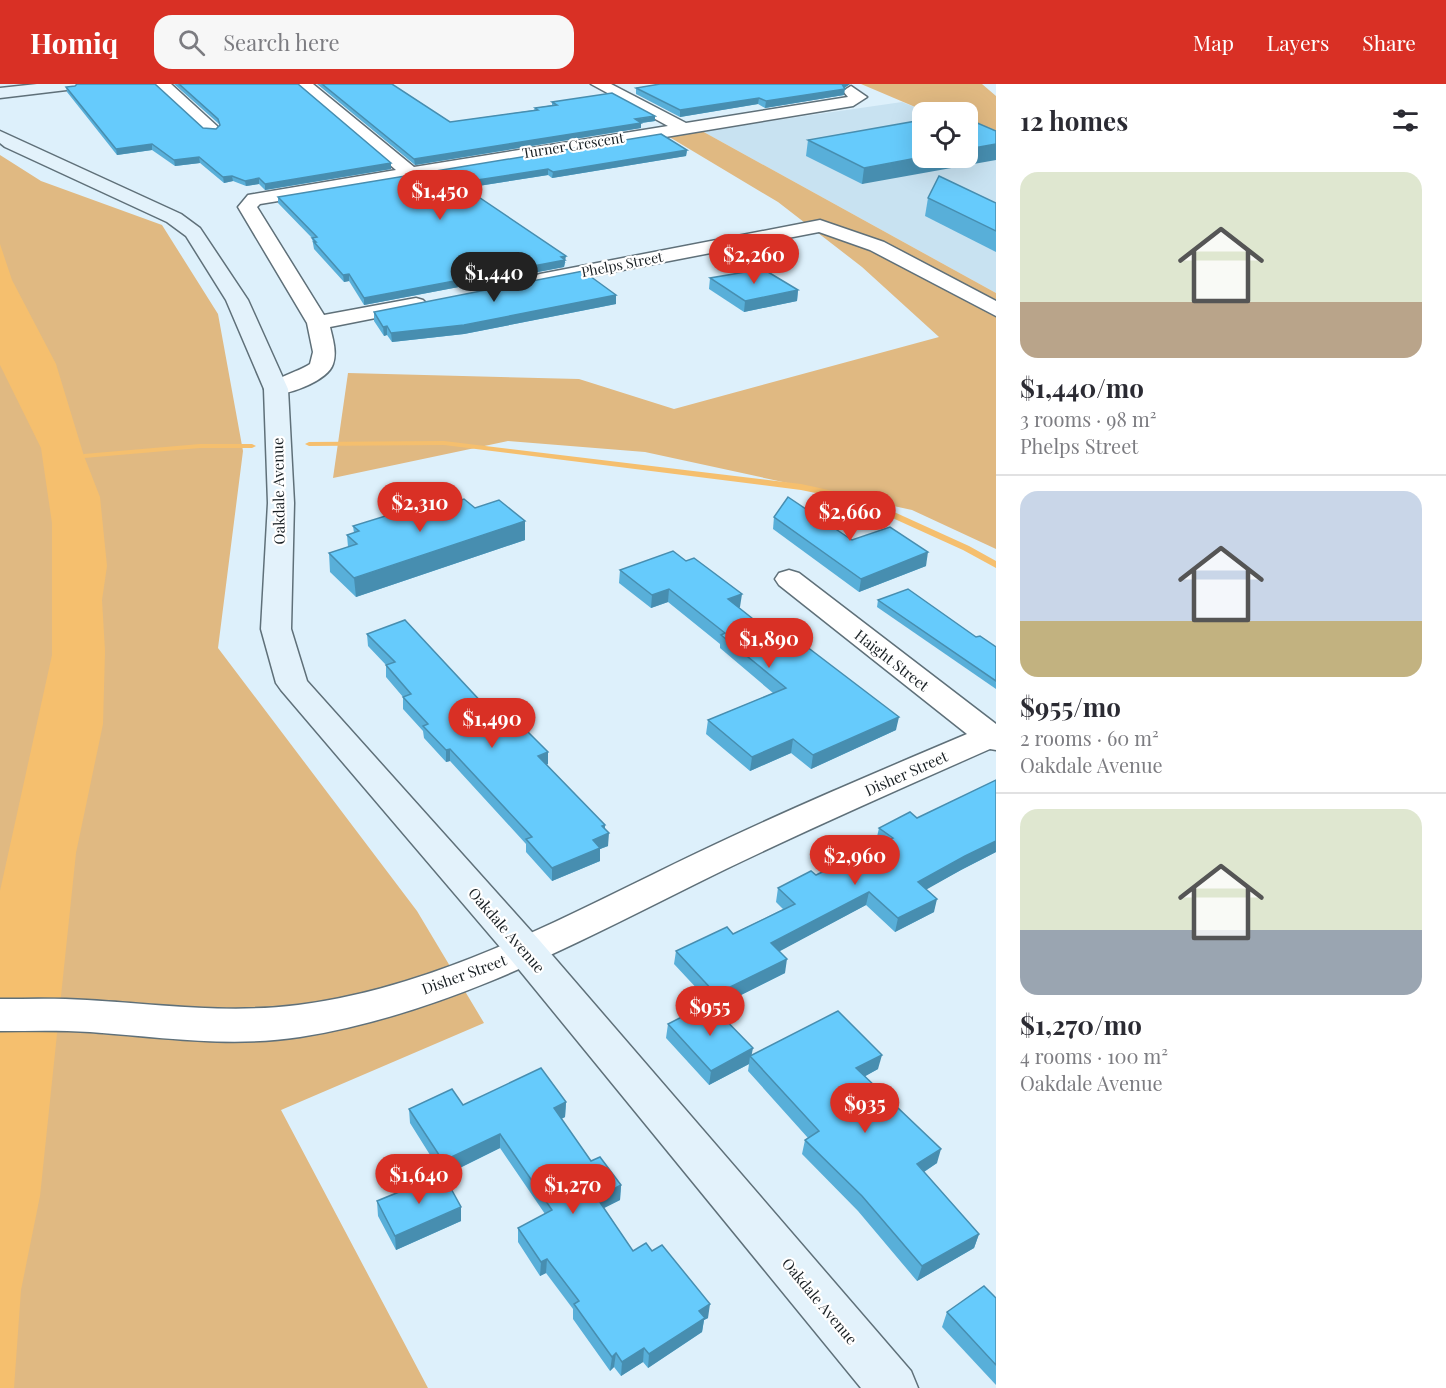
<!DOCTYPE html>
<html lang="en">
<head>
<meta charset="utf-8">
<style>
	:root { --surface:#fff; --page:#f7f7f7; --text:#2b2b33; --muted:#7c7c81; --line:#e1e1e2; --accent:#d93025 }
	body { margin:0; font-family:"Playfair Display",serif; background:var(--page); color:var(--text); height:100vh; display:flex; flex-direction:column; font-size:22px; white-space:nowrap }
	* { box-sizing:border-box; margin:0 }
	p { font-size:20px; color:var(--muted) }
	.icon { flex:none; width:33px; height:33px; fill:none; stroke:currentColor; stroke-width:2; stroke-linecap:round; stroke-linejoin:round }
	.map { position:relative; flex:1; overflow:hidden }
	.details { display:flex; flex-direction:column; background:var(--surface); width:450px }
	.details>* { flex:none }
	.controls { position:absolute; left:912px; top:18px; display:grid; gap:12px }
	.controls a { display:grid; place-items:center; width:66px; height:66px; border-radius:12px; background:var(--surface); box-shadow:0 6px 24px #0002; font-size:30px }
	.price { position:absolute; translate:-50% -51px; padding:0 14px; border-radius:21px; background:var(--accent); color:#fff; font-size:20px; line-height:39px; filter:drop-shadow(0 2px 3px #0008) }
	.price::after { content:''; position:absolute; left:50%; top:36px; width:18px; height:14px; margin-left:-9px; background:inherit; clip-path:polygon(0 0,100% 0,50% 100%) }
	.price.selected { background:#222; color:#fff }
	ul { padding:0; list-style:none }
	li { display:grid; align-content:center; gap:12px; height:318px; padding:0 24px }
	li+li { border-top:2px solid var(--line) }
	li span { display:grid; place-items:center; height:186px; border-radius:18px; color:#555 }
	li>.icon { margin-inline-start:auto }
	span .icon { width:108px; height:108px; fill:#fffc; stroke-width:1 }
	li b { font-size:26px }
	h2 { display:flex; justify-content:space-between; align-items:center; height:72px; padding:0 24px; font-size:26px }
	header { display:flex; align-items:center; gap:36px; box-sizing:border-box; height:84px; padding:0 30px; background:var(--accent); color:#fff }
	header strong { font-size:28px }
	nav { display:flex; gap:33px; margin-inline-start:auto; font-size:21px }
	.search { width:420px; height:54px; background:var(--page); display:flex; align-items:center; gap:15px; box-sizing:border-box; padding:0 21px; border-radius:18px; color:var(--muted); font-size:22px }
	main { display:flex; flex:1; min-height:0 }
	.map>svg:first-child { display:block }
	.built { fill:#c8e2f1 }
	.green { fill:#e0b982 }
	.water { fill:#f5bf6e }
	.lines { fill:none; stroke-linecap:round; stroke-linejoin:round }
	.stream { fill:#f5bf6e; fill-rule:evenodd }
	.street-casing { stroke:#5f7079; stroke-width:3 }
	.secondary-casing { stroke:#5f7079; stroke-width:3 }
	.street { fill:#fff; fill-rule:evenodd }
	.secondary { fill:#e3f2fb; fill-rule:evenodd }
	.wall { fill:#58afd9 }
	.shaded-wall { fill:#478eb0 }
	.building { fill:#66cbfc; stroke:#478eb0; stroke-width:1.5 }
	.labels { text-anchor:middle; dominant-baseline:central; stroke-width:4.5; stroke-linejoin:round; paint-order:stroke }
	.far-street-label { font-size:14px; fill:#181f23; stroke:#fff }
	.street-label { font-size:15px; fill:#181f23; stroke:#fff }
</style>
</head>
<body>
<header>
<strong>Homiq</strong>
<div class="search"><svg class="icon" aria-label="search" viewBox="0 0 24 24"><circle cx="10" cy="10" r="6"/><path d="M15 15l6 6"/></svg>Search here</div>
<nav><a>Map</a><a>Layers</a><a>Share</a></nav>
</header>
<main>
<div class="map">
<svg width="996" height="1304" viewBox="0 0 996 1304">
	<rect width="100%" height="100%" fill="#ddf0fb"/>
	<path class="built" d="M 902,18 L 927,28 L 922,28 L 922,74 L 968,74 L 996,58 L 996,209 L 702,47 Z"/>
	<g class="green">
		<path d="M 861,0 L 982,0 L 996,12 L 996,58 L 968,46 L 968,28 L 927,28 Z"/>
		<path d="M 702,47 L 996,209 L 996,465 L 912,426 L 645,368 L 508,357 L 333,394 L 348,289 L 579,295 L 674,325 L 939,253 L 862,183 L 778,118 L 666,51 Z"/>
		<path d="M 0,71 L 41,97 L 162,141 L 218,230 L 243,367 L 218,564 L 417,827 L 484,939 L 281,1026 L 428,1304 L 0,1304 Z"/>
	</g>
	<path class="water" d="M 0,160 L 12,196 L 56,280 L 84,372 L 100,413 L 107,482 L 102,516 L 105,567 L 103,640 L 76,769 L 40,1112 L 21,1206 L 14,1304 L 0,1304 L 0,807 L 52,571 L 52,439 L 41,364 L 0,281 Z"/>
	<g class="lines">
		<g class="stream">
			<path d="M 444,357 L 801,400 L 861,413 L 969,462 L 996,477 L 996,484 L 963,466 L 855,417 L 801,406 L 444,361 L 309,362 L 305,360 L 309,358 Z"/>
			<path d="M 200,360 L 252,360 L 256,362 L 252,364 L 200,364 L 84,374 L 80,372 L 84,370 Z"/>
		</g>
		<defs>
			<g id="street">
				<path d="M 154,0 L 171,0 L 217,42 L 219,45 L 217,48 L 205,48 Z"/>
				<path d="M 296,0 L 313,0 L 414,83 L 668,42 L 591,0 L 611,0 L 686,39 L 848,13 L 843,7 L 851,2 L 867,13 L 853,22 L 260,120 L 257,123 L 324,231 L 416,214 L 423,216 L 427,220 L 423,224 L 416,226 L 330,243 C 333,256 337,268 333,280 C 328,297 283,314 268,310 L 264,305 C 271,295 298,288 310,280 L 313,268 L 307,239 L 238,123 L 248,111 L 254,110 L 396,86 Z"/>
				<path d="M 820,136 L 884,158 L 996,217 L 996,232 L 870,166 L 819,148 L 540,202 L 533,200 L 530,196 L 533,192 L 540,190 Z"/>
				<path d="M 789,486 L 799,489 L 996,640 L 996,666 L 990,665 C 902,704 813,743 726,785 C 589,852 453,929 300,953 C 230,964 160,953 90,948 C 60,946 30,947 0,947 L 0,915 C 29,915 58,914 87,916 C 158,920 227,930 298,921 C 441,903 571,829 699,768 C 787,726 877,688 967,650 L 779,501 L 775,495 L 779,489 Z"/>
			</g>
			<g id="secondary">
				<path d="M 37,0 L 83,0 L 75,5 L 0,14 L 0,4 Z"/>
				<path d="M 0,47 L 181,130 L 200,144 L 248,216 L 288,305 L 294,419 L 291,545 L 307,597 L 540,857 L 911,1287 L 918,1304 L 861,1304 L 512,877 L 281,606 L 276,599 L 261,545 L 268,419 L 264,305 L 226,216 L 186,152 L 167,138 L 5,63 L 0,59 Z"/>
			</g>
		</defs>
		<use href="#street" class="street-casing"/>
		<use href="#secondary" class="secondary-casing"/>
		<use href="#street" class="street"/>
		<use href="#secondary" class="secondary"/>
	</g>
	<g class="wall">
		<path d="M 174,0 L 298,0 L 391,79 L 391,85 L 265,106 L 259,100 L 246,102 L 233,97 L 224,99 L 200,79 L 175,82 L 152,66 L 117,71 L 67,8 L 66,3 L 75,2 L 203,44 L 216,45 L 219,42 L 219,40 Z"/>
		<path d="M 317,0 L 392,0 L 450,38 L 534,26 L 535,24 L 552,21 L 552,18 L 655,37 L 641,39 L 641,44 L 415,81 Z"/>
		<path d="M 660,0 L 850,0 L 844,4 L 844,11 L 765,24 L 758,20 L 680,33 L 636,10 L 636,4 Z"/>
		<path d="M 996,47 L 862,100 L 806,72 L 808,56 Z"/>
		<path d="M 687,66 L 686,72 L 552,94 L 548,91 L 466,104 L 566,179 L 565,179 L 564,183 L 364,221 L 349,197 L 344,198 L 314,165 L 312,154 L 278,119 L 278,113 Z"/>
		<path d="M 928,114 L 996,119 L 996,168 L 925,132 Z"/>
		<path d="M 710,194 L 798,206 L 797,217 L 744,228 L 709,205 Z"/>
		<path d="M 616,220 L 464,250 L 392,258 L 387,251 L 384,252 L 374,237 L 374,228 Z"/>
		<path d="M 453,419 L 525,437 L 525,456 L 356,513 L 330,488 L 329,469 L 348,463 L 347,451 L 354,449 L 353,442 Z"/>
		<path d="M 774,433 L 852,456 L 926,482 L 859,508 L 773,445 Z"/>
		<path d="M 620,486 L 740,523 L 739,524 L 896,646 L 811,685 L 791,669 L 750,687 L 706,650 L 708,636 L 773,609 L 720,564 L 720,560 L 668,518 L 651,524 L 619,499 Z"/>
		<path d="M 878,516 L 976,553 L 996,563 L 996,605 L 877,523 Z"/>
		<path d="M 367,550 L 486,623 L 548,680 L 546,681 L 605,741 L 605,744 L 608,762 L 600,765 L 600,777 L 552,797 L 526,768 L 526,760 L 450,677 L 446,678 L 424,654 L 423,647 L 403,625 L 403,613 L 386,593 L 386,581 L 368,562 Z"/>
		<path d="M 996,696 L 996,768 L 961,786 L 926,805 L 934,828 L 895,848 L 866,821 L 779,867 L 785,889 L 715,924 L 674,880 L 676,867 L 733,850 L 783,825 L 776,818 L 778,804 L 816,791 L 880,760 L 876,757 L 879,744 L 917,734 Z"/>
		<path d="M 668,940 L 752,972 L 878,985 L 865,992 L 937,1079 L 924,1088 L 979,1150 L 974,1164 L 917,1197 L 858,1127 L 802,1070 L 805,1056 L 808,1054 L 748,987 L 749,980 L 709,1001 L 666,954 Z"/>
		<path d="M 566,1018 L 565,1033 L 561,1035 L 591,1077 L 621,1101 L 620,1116 L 604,1124 L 633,1167 L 708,1234 L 704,1236 L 702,1248 L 648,1284 L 643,1278 L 621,1292 L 614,1283 L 610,1287 L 573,1235 L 573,1225 L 546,1189 L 540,1192 L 518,1158 L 518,1144 L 545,1130 L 500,1064 L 444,1092 L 461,1137 L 396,1166 L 378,1132 L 377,1117 L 442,1090 L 410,1039 L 409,1025 L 463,1021 Z"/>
		<path d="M 996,1214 L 996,1301 L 942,1243 L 947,1228 Z"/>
	</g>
	<g class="shaded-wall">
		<path d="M 842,0 L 850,0 L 843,5 L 845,5 L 844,11 L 765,24 L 766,17 Z"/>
		<path d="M 759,14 L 758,20 L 680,33 L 680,26 Z"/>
		<path d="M 655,32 L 655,37 L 641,39 L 641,44 L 415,81 L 414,75 Z"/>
		<path d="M 152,60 L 152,66 L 117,71 L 116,65 Z"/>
		<path d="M 996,60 L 996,76 L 862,100 L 864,84 L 922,73 L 968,74 L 968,65 Z"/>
		<path d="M 687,66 L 686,72 L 552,94 L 553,88 Z"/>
		<path d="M 199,73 L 200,79 L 175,82 L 174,76 Z"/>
		<path d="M 391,79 L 391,85 L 265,106 L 265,100 Z"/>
		<path d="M 548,85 L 548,91 L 459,105 L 458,99 Z"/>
		<path d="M 232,92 L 233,97 L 224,99 L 223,93 Z"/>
		<path d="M 259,94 L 259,100 L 246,102 L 245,97 Z"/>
		<path d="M 566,172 L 564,183 L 364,221 L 364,214 Z"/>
		<path d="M 349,190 L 349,197 L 344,198 L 343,191 Z"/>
		<path d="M 798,206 L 797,217 L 744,228 L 745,217 Z"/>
		<path d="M 616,211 L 616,220 L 464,250 L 392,258 L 391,249 Z"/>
		<path d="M 387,242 L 387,251 L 384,252 L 383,243 Z"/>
		<path d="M 525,437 L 525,456 L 356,513 L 354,494 Z"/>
		<path d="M 928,468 L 926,482 L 859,508 L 861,495 Z"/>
		<path d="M 669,505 L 668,518 L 651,524 L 652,511 Z"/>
		<path d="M 742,510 L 740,523 L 726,528 L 728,515 Z"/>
		<path d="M 899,633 L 896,646 L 811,685 L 813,671 Z"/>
		<path d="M 793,655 L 791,669 L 750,687 L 752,673 Z"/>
		<path d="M 450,665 L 450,677 L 446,678 L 446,666 Z"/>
		<path d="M 548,668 L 548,680 L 537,684 L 538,672 Z"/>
		<path d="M 605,741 L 604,751 L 609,749 L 608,762 L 600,765 L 600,777 L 552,797 L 552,784 L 593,756 L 602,742 Z"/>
		<path d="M 996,757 L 996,768 L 961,786 L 915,812 L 918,798 L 965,772 Z"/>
		<path d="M 869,808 L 866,821 L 769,873 L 771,859 Z"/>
		<path d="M 937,815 L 934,828 L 895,848 L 898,834 Z"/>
		<path d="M 787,875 L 785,889 L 715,924 L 716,910 Z"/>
		<path d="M 753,964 L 751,974 L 750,972 L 749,980 L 709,1001 L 711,987 Z"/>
		<path d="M 882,971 L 878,985 L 853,999 L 856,984 Z"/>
		<path d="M 566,1018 L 565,1033 L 553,1039 L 554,1024 Z"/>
		<path d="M 500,1050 L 500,1064 L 443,1092 L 443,1077 Z"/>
		<path d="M 941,1065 L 937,1079 L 913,1095 L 917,1080 Z"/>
		<path d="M 621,1101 L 620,1116 L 596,1128 L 597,1114 Z"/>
		<path d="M 461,1123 L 461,1137 L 396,1166 L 395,1152 Z"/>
		<path d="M 979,1150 L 974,1164 L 917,1197 L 922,1182 Z"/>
		<path d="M 547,1175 L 546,1189 L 540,1192 L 541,1178 Z"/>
		<path d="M 710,1220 L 708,1234 L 704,1236 L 702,1248 L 648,1284 L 649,1270 L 699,1227 Z"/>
		<path d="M 644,1264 L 643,1278 L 621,1292 L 622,1278 Z"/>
		<path d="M 616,1269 L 614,1283 L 610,1287 L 612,1273 Z"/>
	</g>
	<g class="building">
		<path d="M 77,0 L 155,0 L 203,44 L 216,45 L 220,41 L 218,35 L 179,0 L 298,0 L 391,79 L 265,100 L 259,94 L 245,97 L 232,92 L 223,93 L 199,73 L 174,76 L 152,60 L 116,65 L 66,3 L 75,2 Z"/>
		<path d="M 322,0 L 392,0 L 450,38 L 538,26 L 535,24 L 557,21 L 552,18 L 612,9 L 655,32 L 635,35 L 641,39 L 414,75 Z"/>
		<path d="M 660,0 L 842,0 L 845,5 L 766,17 L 759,14 L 680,26 L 636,4 Z"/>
		<path d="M 968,35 L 996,47 L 996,60 L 968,65 Z"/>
		<path d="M 922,36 L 922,73 L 864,84 L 808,56 Z"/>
		<path d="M 661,50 L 687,66 L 553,88 L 548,85 L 458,99 L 566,172 L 561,173 L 565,176 L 364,214 L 349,190 L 343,191 L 314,158 L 316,158 L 312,154 L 317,153 L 278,113 Z"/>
		<path d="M 939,92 L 996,119 L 996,147 L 928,114 Z"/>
		<path d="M 763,185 L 798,206 L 745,217 L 710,194 Z"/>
		<path d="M 583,187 L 616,211 L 464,241 L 391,249 L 387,242 L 383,243 L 374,228 Z"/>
		<path d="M 447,413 L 453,419 L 464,415 L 475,424 L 499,416 L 525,437 L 354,494 L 329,469 L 357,460 L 347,451 L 359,447 L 353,442 Z"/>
		<path d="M 788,413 L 852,456 L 890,443 L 928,468 L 861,495 L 774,433 Z"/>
		<path d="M 673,467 L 686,477 L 694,474 L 742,510 L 728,515 L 777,554 L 794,553 L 899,633 L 813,671 L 793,655 L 752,673 L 708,636 L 786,604 L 721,551 L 725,549 L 669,505 L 652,511 L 620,486 Z"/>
		<path d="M 908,505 L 976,553 L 980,552 L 996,563 L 996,597 L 878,516 Z"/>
		<path d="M 405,536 L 486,623 L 498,618 L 548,668 L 538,672 L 605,741 L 602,742 L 609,749 L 593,756 L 600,764 L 552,784 L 526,755 L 532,753 L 450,665 L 446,666 L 423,642 L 428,640 L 403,613 L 411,610 L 386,581 L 395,578 L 367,550 Z"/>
		<path d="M 996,696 L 996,757 L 965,772 L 918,798 L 937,815 L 898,834 L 869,808 L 771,859 L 787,875 L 716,910 L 676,867 L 727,843 L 733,850 L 795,820 L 778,804 L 811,787 L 816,791 L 893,754 L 879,744 L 910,728 L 917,734 Z"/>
		<path d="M 709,919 L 753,964 L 711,987 L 668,940 Z"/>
		<path d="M 838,927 L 882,971 L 856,984 L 941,1065 L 917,1080 L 979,1150 L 922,1182 L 862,1112 L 805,1056 L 819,1047 L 750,972 Z"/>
		<path d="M 541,984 L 566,1018 L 554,1024 L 591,1077 L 600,1073 L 621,1101 L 597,1114 L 633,1167 L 646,1159 L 652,1167 L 662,1161 L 710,1220 L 699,1227 L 705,1234 L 649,1270 L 644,1264 L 622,1278 L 616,1269 L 612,1273 L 574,1220 L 579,1217 L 547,1175 L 541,1178 L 518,1144 L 552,1126 L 500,1050 L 443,1077 L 409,1025 L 452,1005 L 463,1021 Z"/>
		<path d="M 443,1090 L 461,1123 L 395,1152 L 377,1117 Z"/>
		<path d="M 984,1202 L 996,1214 L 996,1281 L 947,1228 Z"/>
	</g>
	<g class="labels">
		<g class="far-street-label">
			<text transform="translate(573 61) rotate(-9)">Turner Crescent</text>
			<text transform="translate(622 180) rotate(-11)">Phelps Street</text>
		</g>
		<g class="street-label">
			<text transform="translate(278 407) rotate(-91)">Oakdale Avenue</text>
			<text transform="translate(892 576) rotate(38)">Haight Street</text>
			<text transform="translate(906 689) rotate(-24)">Disher Street</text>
			<text transform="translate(507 846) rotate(49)">Oakdale Avenue</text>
			<text transform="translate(464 890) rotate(-20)">Disher Street</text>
			<text transform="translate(820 1217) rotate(50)">Oakdale Avenue</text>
		</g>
	</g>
</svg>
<div class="controls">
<a><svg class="icon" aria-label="locate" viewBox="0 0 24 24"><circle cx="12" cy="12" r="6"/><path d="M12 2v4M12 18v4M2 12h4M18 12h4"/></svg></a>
</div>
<b class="price" style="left:440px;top:137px">$1,450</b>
<b class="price" style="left:754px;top:201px">$2,260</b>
<b class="price selected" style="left:494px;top:219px">$1,440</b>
<b class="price" style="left:420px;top:449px">$2,310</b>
<b class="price" style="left:850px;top:458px">$2,660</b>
<b class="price" style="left:769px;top:585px">$1,890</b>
<b class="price" style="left:492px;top:665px">$1,490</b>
<b class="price" style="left:855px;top:802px">$2,960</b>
<b class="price" style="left:710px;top:953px">$955</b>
<b class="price" style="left:865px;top:1050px">$935</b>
<b class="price" style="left:419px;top:1121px">$1,640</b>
<b class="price" style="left:573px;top:1131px">$1,270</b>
</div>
<section class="details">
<h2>12 homes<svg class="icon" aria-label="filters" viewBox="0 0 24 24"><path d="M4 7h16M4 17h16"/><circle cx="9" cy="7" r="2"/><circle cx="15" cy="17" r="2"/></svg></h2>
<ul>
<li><span style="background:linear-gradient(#dfe7d0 70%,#b9a48a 0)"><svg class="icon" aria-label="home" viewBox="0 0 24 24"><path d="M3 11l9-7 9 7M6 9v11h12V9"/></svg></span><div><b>$1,440/mo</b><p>3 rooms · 98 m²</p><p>Phelps Street</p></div></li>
<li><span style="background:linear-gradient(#c9d6e8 70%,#c2b280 0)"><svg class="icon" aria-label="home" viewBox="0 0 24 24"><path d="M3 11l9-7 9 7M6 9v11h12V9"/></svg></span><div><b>$955/mo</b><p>2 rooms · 60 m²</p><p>Oakdale Avenue</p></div></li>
<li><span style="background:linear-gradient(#dfe7d0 65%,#9aa5b1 0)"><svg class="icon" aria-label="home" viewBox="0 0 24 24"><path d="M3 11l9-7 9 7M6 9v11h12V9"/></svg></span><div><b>$1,270/mo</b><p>4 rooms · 100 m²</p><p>Oakdale Avenue</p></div></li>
</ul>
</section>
</main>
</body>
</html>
